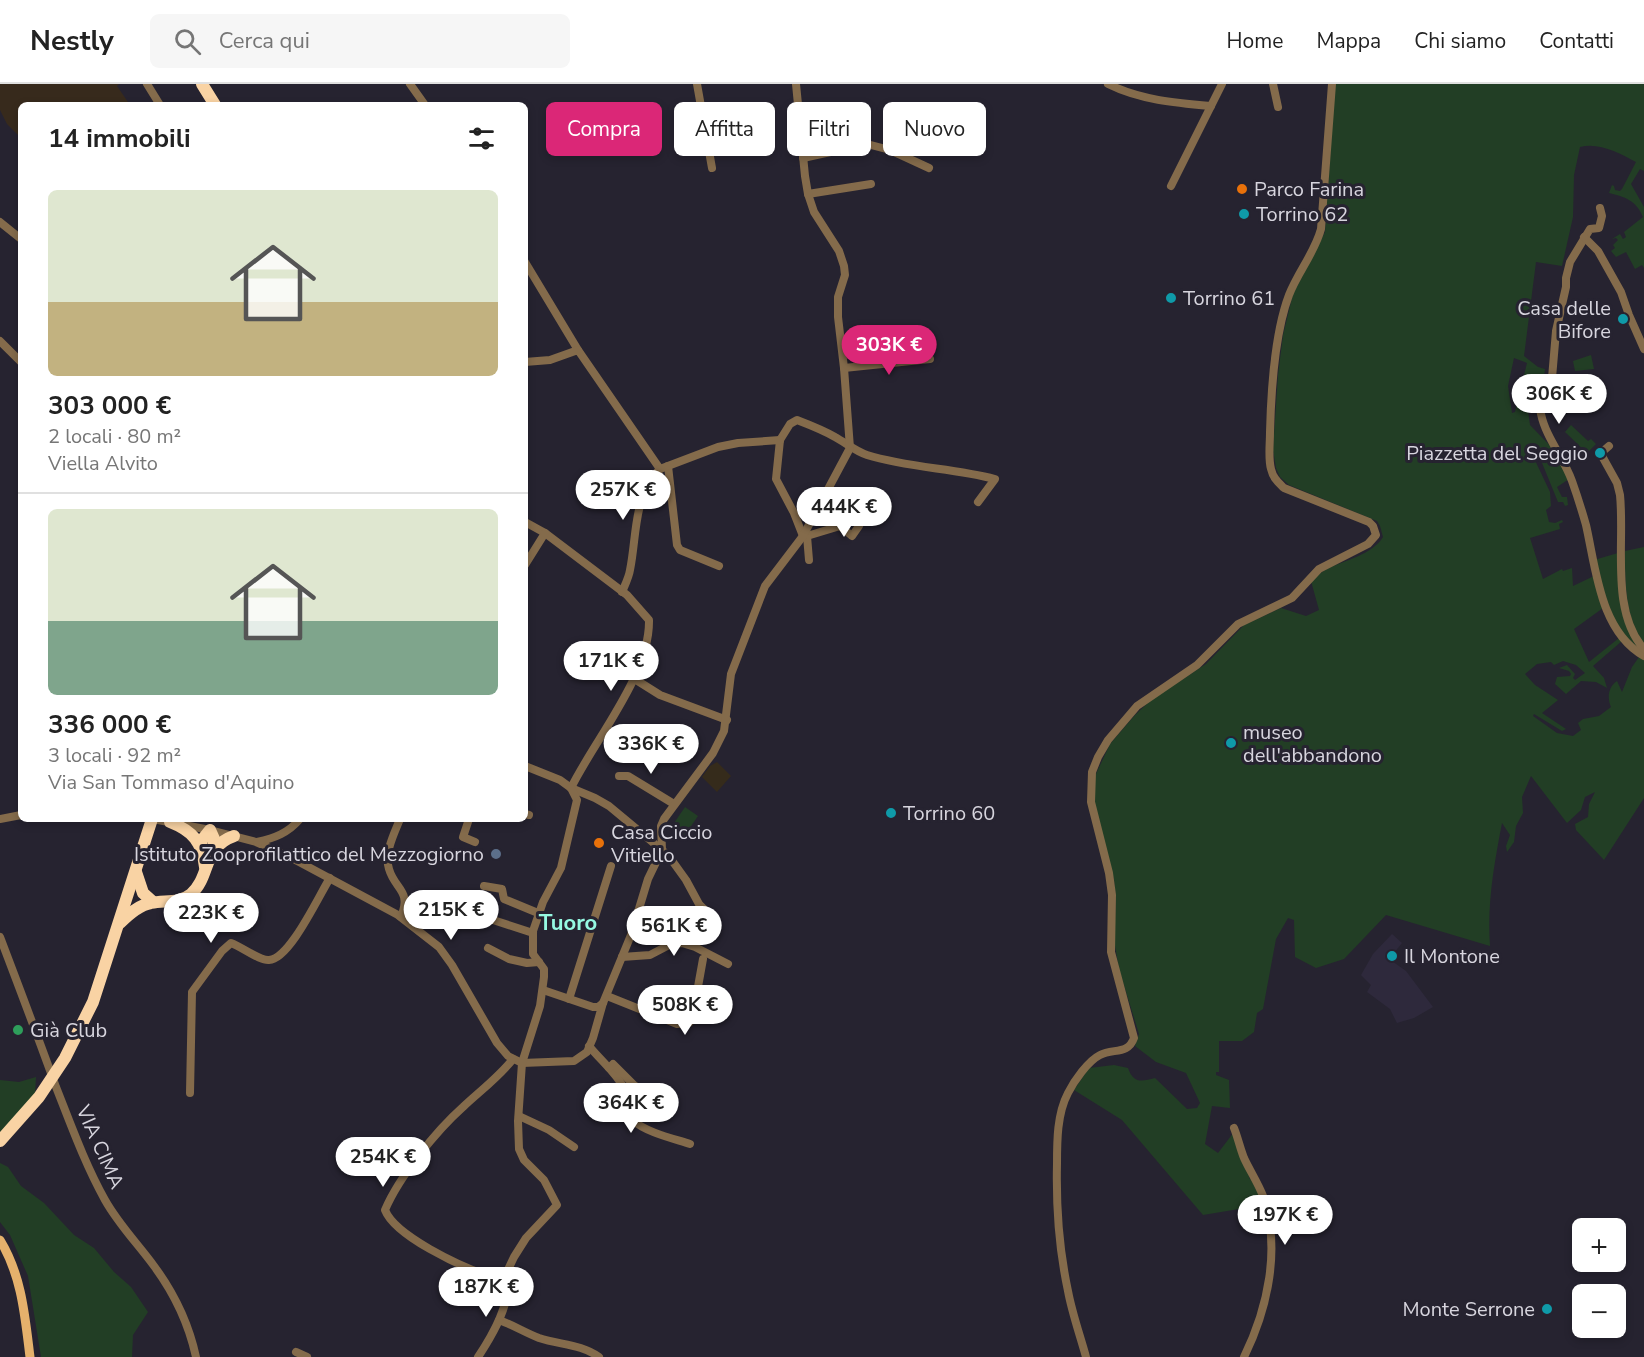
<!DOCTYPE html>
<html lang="it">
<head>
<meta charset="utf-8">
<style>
	:root { --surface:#fff; --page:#f6f6f6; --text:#222; --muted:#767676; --line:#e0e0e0; --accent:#db2777 }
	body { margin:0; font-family:"Nunito Sans",sans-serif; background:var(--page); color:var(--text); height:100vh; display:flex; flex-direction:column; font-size:22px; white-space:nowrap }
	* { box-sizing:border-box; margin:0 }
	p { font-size:20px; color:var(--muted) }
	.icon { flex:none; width:33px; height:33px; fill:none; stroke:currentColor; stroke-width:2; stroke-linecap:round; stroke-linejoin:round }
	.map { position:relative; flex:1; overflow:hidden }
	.sheet { position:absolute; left:18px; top:18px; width:510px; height:720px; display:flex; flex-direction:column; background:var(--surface); border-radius:9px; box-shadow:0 3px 9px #0003 }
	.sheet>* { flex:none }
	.banner { position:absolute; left:546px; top:18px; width:570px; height:54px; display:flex; gap:12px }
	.fabs { position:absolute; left:1572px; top:1134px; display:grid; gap:12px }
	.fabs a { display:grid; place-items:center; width:54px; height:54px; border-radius:9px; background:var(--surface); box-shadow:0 3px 9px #0003; font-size:30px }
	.price { position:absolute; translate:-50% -51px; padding:0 14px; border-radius:21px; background:#fff; color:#222; font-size:20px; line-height:39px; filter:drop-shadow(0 2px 3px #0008) }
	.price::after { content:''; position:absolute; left:50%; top:36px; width:18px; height:14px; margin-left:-9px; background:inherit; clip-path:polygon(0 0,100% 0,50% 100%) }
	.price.current { background:var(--accent); color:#fff }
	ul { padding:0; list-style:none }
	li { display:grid; align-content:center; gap:12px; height:318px; padding:0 30px }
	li+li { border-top:2px solid var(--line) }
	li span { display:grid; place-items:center; height:186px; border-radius:9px; color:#555 }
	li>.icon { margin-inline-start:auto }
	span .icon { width:108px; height:108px; fill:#fffc; stroke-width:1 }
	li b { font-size:26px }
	h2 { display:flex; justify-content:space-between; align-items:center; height:72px; padding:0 30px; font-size:26px }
	.pill { padding:0 21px; border-radius:9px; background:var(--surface); box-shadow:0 3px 9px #0003; font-size:21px; line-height:54px }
	.pill.current { background:var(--accent); color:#fff }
	header { display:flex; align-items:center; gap:36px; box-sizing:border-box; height:84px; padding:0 30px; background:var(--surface); border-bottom:2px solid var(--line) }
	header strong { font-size:28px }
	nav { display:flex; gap:33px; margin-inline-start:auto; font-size:21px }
	.search { width:420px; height:54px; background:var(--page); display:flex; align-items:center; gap:15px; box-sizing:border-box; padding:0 21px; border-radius:9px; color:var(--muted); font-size:22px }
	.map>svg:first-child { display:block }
	.commercial { fill:#372a1c }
	.built { fill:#2e293c }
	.education { fill:#352b1b }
	.green { fill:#223e25; fill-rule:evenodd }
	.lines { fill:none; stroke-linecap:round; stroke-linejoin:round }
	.minor { stroke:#846b4b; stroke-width:8 }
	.major { stroke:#e5b16c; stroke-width:9 }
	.highway { stroke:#f9d3a4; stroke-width:12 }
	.food-dot { fill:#e8710a; stroke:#262330; stroke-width:2 }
	.culture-dot { fill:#0f9aa8; stroke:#262330; stroke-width:2 }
	.service-dot { fill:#5c6f8a; stroke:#262330; stroke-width:2 }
	.leisure-dot { fill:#2e9e5b; stroke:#262330; stroke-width:2 }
	.labels { text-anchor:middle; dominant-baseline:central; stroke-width:6; stroke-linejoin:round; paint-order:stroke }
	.poi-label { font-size:20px; fill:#d7d5de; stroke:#262330; text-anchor:start }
	.street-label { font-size:20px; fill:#d7d5de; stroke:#262330 }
	.quarter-label { font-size:22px; font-weight:bold; fill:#95f9e2; stroke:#262330 }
</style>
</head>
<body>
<header>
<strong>Nestly</strong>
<div class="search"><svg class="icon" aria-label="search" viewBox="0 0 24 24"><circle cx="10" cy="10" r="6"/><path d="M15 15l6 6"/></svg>Cerca qui</div>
<nav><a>Home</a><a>Mappa</a><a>Chi siamo</a><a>Contatti</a></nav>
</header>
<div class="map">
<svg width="1644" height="1273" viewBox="0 0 1644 1273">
	<rect width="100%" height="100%" fill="#262330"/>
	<path class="commercial" d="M 0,0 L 119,0 L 117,2 L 130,21 L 21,21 L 21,54 L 7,40 L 0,26 Z"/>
	<path class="built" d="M 1392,850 L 1402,859 L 1389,875 L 1406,887 L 1433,923 L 1414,934 L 1397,939 L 1390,925 L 1367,908 L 1371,901 L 1361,891 L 1373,870 Z"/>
	<path class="education" d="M 717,678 L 731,692 L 717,708 L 702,693 L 710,682 Z"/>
	<g class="green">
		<path d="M 1335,0 L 1644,0 L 1644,87 L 1640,85 L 1631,100 L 1644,123 L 1644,184 L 1642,181 L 1635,185 L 1626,168 L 1616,173 L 1611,167 L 1615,164 L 1613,161 L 1618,156 L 1616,154 L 1612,155 L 1620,150 L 1623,155 L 1626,153 L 1624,148 L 1643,133 C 1636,116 1625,113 1609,109 L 1612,101 L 1614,102 L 1615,106 L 1620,107 L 1622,105 L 1636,78 C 1619,69 1599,58 1580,63 L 1574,91 L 1573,133 L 1562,182 L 1536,178 L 1524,272 L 1538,283 L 1545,285 L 1544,293 L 1538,295 L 1540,308 L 1532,311 L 1531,317 L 1527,319 L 1530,341 L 1560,372 L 1560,377 L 1534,367 L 1532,370 L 1550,408 L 1551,422 L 1546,426 L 1549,438 L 1555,439 L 1562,436 L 1563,438 L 1559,440 L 1560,445 L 1530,454 L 1543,495 L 1562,485 L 1563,487 L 1572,484 L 1573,502 L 1594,492 L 1603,524 L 1574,545 L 1589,578 L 1619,554 L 1622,557 L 1593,582 L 1604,594 L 1607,604 L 1596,598 L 1581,597 L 1566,610 L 1555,600 L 1557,593 L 1570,592 L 1571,590 L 1569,587 L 1559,584 L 1567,581 L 1575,590 L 1573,594 L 1575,596 L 1585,589 L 1576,581 L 1563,577 L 1554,581 L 1551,578 L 1537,580 L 1525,590 L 1535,601 L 1558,616 L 1542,629 L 1566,645 L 1562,647 L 1534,630 L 1533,632 L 1557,649 L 1573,652 L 1581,646 L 1578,639 L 1583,635 L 1599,632 L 1611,623 C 1607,614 1608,603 1617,597 L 1622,608 L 1632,583 L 1639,573 L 1644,575 L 1644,714 L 1604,776 L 1576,746 L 1575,740 L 1588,733 L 1589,720 L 1595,708 L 1585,713 L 1581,726 L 1567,739 L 1531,692 L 1522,713 L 1523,729 L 1516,742 L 1514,758 L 1507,768 L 1506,762 L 1510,751 L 1502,739 C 1494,781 1487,819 1490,862 L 1386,831 L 1344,875 L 1316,884 L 1295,873 L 1294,836 L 1288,834 L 1276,855 L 1263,925 L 1257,929 L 1254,948 L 1242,957 L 1219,957 L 1219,988 L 1216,988 L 1216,991 L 1229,996 L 1230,1024 L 1212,1022 L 1205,1060 L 1218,1069 L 1234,1048 L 1249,1086 L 1249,1094 L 1254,1097 L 1263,1121 L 1203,1131 L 1122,1036 L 1074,1006 L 1089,984 L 1114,981 L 1128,984 C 1133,999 1141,998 1155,994 L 1187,1025 L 1197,1024 L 1200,1019 L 1186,989 L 1156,978 L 1135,962 L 1139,950 L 1119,885 L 1114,856 L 1116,815 L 1114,796 L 1096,728 L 1093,708 L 1095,692 L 1110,660 L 1135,631 L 1151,616 L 1206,580 L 1244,541 L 1281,524 L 1306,532 L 1319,526 L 1311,497 C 1316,493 1321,488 1327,485 C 1345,476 1372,471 1383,453 L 1380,442 L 1377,437 L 1289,401 L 1280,393 L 1276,384 L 1273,366 L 1278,291 L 1283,251 L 1293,210 L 1325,148 ZM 1514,274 L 1527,279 L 1515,328 L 1512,329 L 1508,302 Z"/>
		<path d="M 1591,271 L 1594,285 L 1575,287 L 1573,277 Z"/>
		<path d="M 1571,341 L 1588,357 L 1591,355 L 1596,360 L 1587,369 L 1565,348 Z"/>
		<path d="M 1540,374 L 1564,381 L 1569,395 L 1557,403 L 1562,413 L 1567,413 L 1568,421 L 1565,422 L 1563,418 L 1558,418 Z"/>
		<path d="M 1644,463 L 1644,562 C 1625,533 1625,501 1625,467 Z"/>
		<path d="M 1618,469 L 1619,503 L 1644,570 L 1623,550 L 1611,529 L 1594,476 Z"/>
		<path d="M 685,723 L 698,732 L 685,751 L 672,742 Z"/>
		<path d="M 36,993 L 35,1010 L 0,1049 L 0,996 L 19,998 Z"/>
		<path d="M 0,1079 L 8,1083 L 21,1102 L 44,1119 L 74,1151 L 94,1164 L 114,1188 L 131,1203 L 148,1228 L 133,1251 L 132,1273 L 41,1273 L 28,1192 L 10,1151 L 0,1138 Z"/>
	</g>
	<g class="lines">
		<g class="minor">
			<path d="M 147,0 L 160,21"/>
			<path d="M 410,0 L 425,21"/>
			<path d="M 697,0 L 712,84"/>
			<path d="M 1108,0 C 1140,16 1176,19 1211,22"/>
			<path d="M 1273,0 L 1278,23"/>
			<path d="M 803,74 L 867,60 L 890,66 L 929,84"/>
			<path d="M 1171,102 L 1222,0"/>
			<path d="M 808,110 L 871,100"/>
			<path d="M 1600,124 L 1602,132 L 1599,144 L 1590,145 L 1570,178 L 1566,194 L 1566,203 L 1556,247 L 1552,294 L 1545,299 C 1541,308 1539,320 1541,330 C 1546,354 1564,374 1572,397 C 1577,411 1582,427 1586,441 C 1596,485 1600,547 1644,572"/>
			<path d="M 0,138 L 21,155"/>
			<path d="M 1584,153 L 1598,167 L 1621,208 L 1629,231 L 1644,265"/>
			<path d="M 525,178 L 578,266"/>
			<path d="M 0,257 L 21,278"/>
			<path d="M 525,278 L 550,276 L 578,266 L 660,385"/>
			<path d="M 844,284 L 930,275"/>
			<path d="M 1609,362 L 1602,368 L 1602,372 L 1617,399 L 1620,411 C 1625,459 1610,527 1644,565"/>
			<path d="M 668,382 L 677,461 L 680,466 L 719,482"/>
			<path d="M 848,419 L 851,428 L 840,442 L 807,452 L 803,452 L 794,429 L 776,395 L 780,356 L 790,340 L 797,336 C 810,341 823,346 835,353 C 846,359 855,367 867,371 C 909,384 953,384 995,395 L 978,418"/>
			<path d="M 525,438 L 545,449 L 627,511 L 649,536 C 650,591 595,655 571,704"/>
			<path d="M 840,442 L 852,452 L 859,442"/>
			<path d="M 807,452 L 809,476"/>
			<path d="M 525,481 L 545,449"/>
			<path d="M 622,508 C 625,501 629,493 630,486 C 637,452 633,411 660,385 L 718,363 L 738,359 L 780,356"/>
			<path d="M 633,594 L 660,611 L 727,636"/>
			<path d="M 525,682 L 560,696 L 571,704 L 595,714 L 609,722 L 668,771 L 686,796 L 699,820 L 713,834"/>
			<path d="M 619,692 L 628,692 L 674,720"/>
			<path d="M 525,730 L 529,731"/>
			<path d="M 0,735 L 21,731"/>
			<path d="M 153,735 L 210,746 L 256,758 L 288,772 L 398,831 L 439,863 L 452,881 L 497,959 L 508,972 L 522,979 L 574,977 L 587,968 L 593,954 L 603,919 L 631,851 L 648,795 L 662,766"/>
			<path d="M 400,735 C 394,750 384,769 389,785 C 395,806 412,806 401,833"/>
			<path d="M 469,735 L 463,753 L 475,758"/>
			<path d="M 257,758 C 275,754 288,749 300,735"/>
			<path d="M 662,766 L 661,742 L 664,735 L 713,669 L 724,647 L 731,590 L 765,502 L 803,452 L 850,364 L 844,284 L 838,233 L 838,213 L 845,191 L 844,182 L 839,167 L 814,128 L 808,110 L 805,92 L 796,0"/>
			<path d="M 484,802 L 502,805 L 504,815 L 538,829"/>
			<path d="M 490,835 L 533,849"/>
			<path d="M 0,853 C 19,903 38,953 56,1003 C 71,1041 85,1080 105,1116 C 119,1141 138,1160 154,1182 C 174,1209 189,1241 196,1273"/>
			<path d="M 488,864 L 509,875 L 527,879 L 539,878"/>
			<path d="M 622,873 L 650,871 L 671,860 L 682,859 L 695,863 L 728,880"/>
			<path d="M 543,906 L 593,923 L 598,923 L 603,919"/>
			<path d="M 607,912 L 677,940 L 689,939 L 692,936 L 703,875"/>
			<path d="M 569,915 L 611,782"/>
			<path d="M 589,962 C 601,977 617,989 625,1006 C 630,1015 626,1029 634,1037 C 645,1048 675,1055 690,1060"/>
			<path d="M 609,984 L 613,980 L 635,1002 L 673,1018"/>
			<path d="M 190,1009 L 192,908 L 222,867 L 231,859 C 242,863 260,877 269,876 C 290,875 319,811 330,794"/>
			<path d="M 519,1032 L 549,1046 L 574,1063"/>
			<path d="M 1234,1044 C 1238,1054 1240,1064 1244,1074 C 1250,1087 1258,1099 1263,1112 C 1281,1164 1268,1224 1244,1273"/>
			<path d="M 505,1192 C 498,1191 492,1193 486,1191 C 460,1182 395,1152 385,1126 C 399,1093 436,1047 463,1023 C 480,1007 499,993 513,975"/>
			<path d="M 499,1236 C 513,1241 526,1249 539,1254 C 560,1261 581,1260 599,1273"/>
			<path d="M 296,1268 L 307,1273"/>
			<path d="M 478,1273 C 490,1255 515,1214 505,1192 L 514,1173 L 526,1154 L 557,1121 L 544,1096 L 524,1076 L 519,1065 L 518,1037 L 522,979 L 540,922 L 544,893 L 544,885 L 533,870 L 533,847 L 543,818 L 561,784 L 577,716 L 571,704"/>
			<path d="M 1086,1273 C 1080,1251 1072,1229 1068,1207 C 1059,1165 1056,1123 1057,1080 C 1057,1057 1057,1030 1068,1009 C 1074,997 1088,977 1100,971 C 1113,964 1128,971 1134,954 L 1111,868 L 1112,811 L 1109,789 L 1091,718 L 1092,688 L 1098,673 L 1108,656 L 1137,622 L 1197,581 L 1238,540 L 1292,514 L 1319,485 L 1368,460 L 1376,451 L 1373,442 L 1369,438 L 1284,404 C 1278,398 1273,394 1271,385 C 1268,374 1270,361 1270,348 C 1271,309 1275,248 1289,211 C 1298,188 1315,168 1321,145 L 1332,0"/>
		</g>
		<path class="major" d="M 0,1156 C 22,1192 25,1233 30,1273"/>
		<g class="highway">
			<path d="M 202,0 L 215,21"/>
			<path d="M 170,738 C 193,747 202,758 205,783"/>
			<path d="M 201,766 L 202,756 L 210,746 L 214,755 L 214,767"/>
			<path d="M 136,788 L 143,809 L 153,818"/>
			<path d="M 120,839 C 129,830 139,821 151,819 C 165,816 179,820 191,810 C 211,793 202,763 234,752"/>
			<path d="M 0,1057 L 39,1013 L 65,974 L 93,918 L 152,735"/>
		</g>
	</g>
	<g class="food-dot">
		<circle cx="1242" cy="105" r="6"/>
		<circle cx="599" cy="759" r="6"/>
	</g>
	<g class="culture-dot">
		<circle cx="1244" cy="130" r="6"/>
		<circle cx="1171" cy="214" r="6"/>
		<circle cx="1623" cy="235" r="6"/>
		<circle cx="1600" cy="369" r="6"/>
		<circle cx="1231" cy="659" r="6"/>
		<circle cx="891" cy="729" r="6"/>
		<circle cx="1392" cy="872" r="6"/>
		<circle cx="1547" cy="1225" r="6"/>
	</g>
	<circle class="service-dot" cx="496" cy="770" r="6"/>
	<circle class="leisure-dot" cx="18" cy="946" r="6"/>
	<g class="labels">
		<g class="poi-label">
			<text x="1254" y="105">Parco Farina</text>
			<text x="1256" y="130">Torrino 62</text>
			<text x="1183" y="214">Torrino 61</text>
			<text x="1611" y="224" text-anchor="end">Casa delle<tspan x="1611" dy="23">Bifore</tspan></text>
			<text x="1588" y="369" text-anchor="end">Piazzetta del Seggio</text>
			<text x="1243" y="648">museo<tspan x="1243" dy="23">dell'abbandono</tspan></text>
			<text x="903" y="729">Torrino 60</text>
			<text x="611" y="748">Casa Ciccio<tspan x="611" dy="23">Vitiello</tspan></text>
			<text x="484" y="770" text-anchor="end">Istituto Zooprofilattico del Mezzogiorno</text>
			<text x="1404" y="872">Il Montone</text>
			<text x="30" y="946">Già Club</text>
			<text x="1535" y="1225" text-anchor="end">Monte Serrone</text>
		</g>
		<g class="street-label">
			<text transform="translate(100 1063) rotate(66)">VIA CIMA</text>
		</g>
		<g class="quarter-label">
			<text x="568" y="839">Tuoro</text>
		</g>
	</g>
</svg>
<div class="fabs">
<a>+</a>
<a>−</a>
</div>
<b class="price current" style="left:889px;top:292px">303K €</b>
<b class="price" style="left:1559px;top:341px">306K €</b>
<b class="price" style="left:623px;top:437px">257K €</b>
<b class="price" style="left:844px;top:454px">444K €</b>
<b class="price" style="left:611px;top:608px">171K €</b>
<b class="price" style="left:651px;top:691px">336K €</b>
<b class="price" style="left:451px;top:857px">215K €</b>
<b class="price" style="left:211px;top:860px">223K €</b>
<b class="price" style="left:674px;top:873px">561K €</b>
<b class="price" style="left:685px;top:952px">508K €</b>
<b class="price" style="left:631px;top:1050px">364K €</b>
<b class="price" style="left:383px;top:1104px">254K €</b>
<b class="price" style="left:1285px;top:1162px">197K €</b>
<b class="price" style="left:486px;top:1234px">187K €</b>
<div class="banner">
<a class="pill current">Compra</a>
<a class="pill">Affitta</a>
<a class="pill">Filtri</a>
<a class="pill">Nuovo</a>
</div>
<section class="sheet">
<h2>14 immobili<svg class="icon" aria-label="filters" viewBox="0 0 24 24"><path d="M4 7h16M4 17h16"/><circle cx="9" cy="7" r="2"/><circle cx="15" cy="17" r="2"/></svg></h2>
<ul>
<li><span style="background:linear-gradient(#dfe7d0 60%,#c2b280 0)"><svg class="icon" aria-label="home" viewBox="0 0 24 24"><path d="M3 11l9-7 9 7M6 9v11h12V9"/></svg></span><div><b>303 000 €</b><p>2 locali · 80 m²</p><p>Viella Alvito</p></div></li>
<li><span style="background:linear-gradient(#dfe7d0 60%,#7fa58c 0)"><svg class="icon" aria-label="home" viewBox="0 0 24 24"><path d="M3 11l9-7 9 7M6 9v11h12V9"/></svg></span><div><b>336 000 €</b><p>3 locali · 92 m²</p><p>Via San Tommaso d'Aquino</p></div></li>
</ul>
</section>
</div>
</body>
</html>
